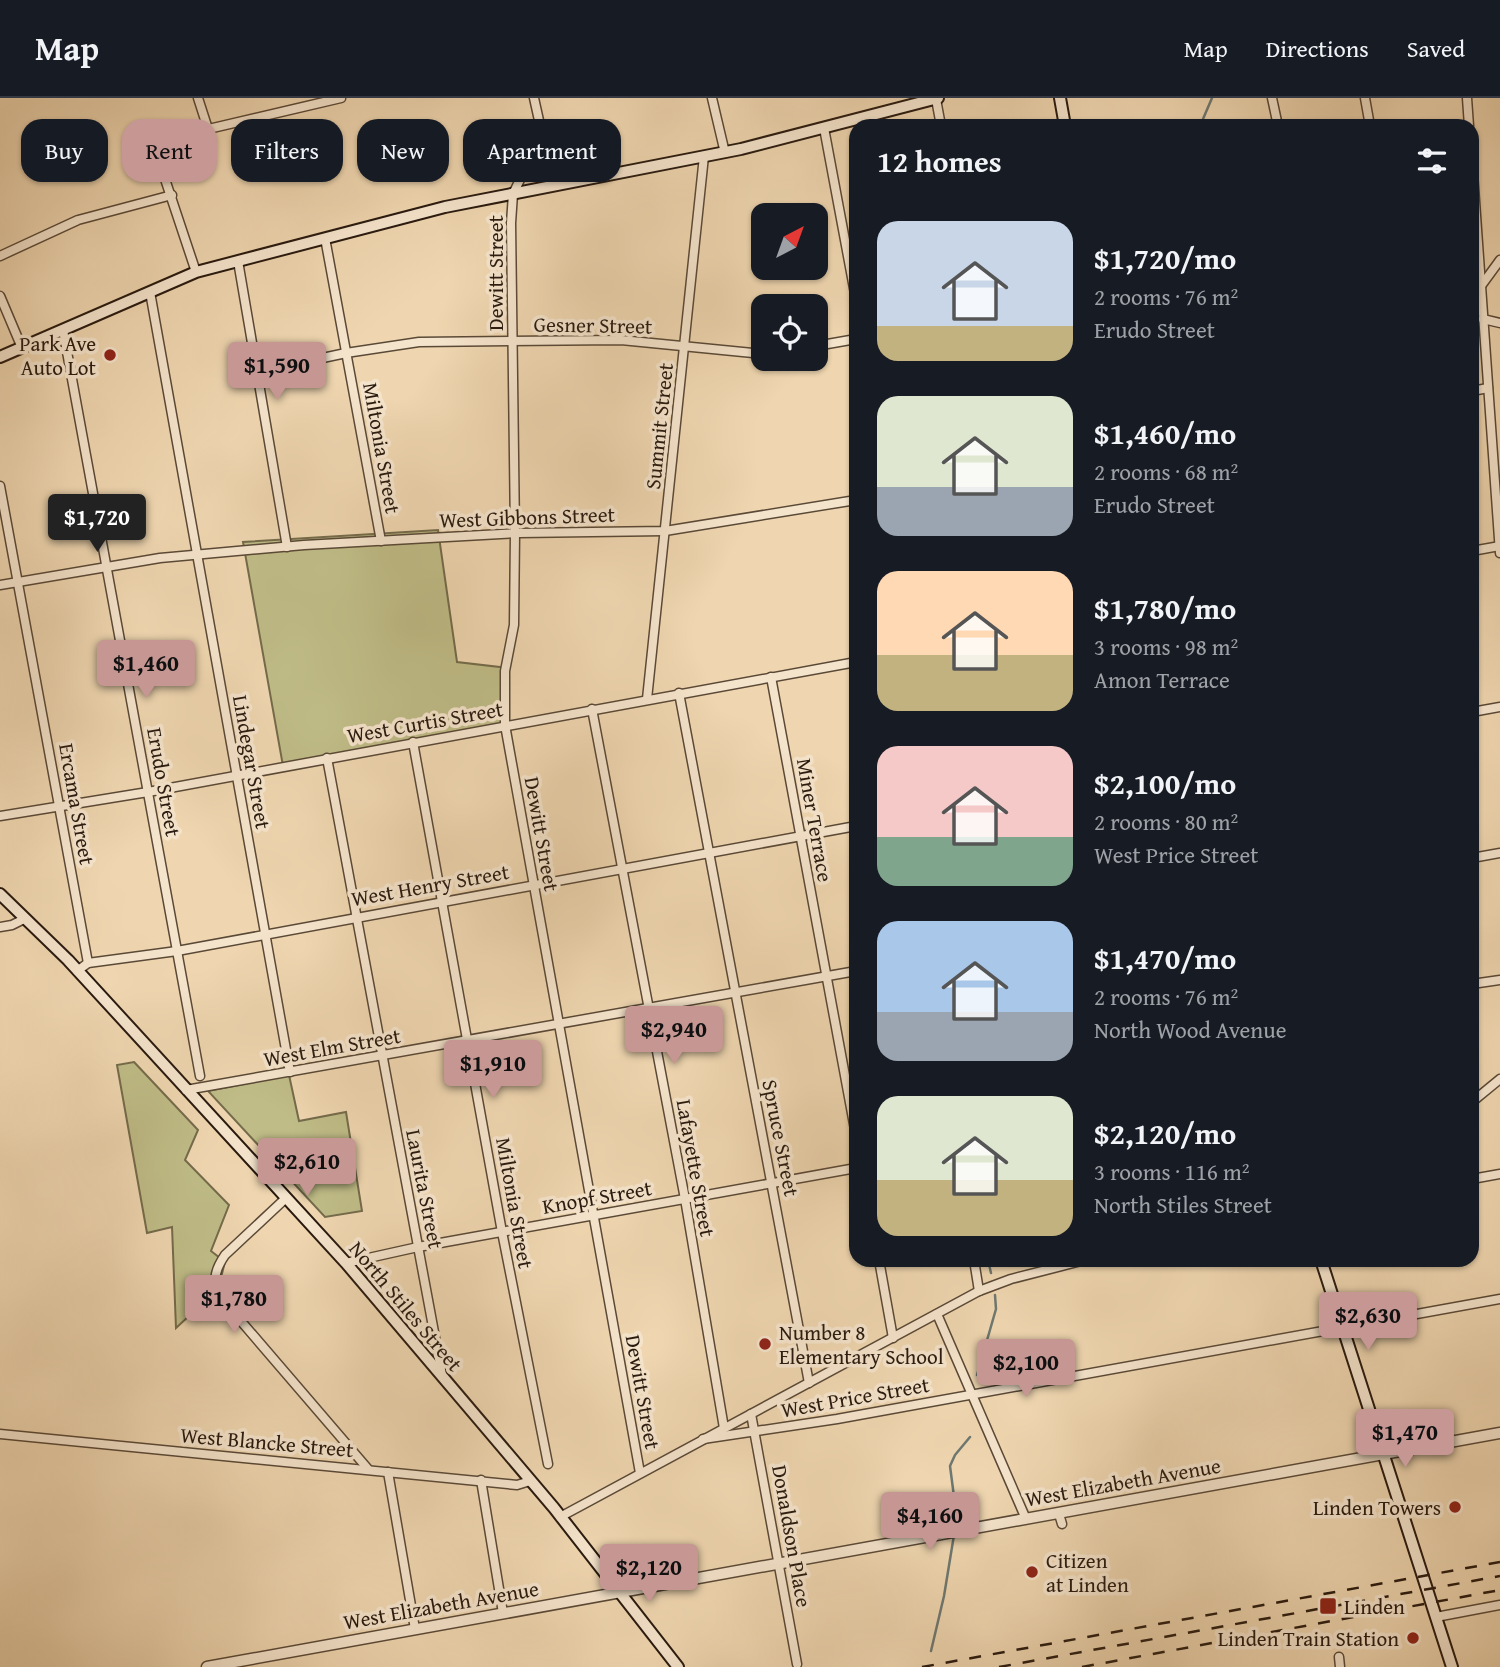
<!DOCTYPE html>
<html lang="en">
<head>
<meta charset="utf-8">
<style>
	:root { --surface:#171b24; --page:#242831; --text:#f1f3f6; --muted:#9ea1a6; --line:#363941; --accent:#c59692 }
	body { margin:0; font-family:"Gentium Book Plus",serif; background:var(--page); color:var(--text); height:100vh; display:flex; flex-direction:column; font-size:26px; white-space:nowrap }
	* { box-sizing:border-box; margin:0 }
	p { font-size:23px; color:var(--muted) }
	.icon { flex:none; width:38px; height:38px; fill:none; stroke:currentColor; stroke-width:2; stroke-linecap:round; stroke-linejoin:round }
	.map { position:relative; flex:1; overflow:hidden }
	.drawer { position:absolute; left:849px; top:21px; width:630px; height:1148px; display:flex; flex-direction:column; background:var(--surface); border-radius:21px; box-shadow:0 2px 5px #0004 }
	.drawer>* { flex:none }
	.hud { position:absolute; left:21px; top:21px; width:665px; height:63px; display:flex; gap:14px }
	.needle { width:46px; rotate:41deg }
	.fabs { position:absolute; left:751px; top:105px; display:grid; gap:14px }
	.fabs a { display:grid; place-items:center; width:77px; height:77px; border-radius:14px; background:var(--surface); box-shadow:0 2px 5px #0004; font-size:35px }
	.price { position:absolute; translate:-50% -60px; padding:0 16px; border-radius:7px; background:var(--accent); color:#111; font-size:23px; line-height:46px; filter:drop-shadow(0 2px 4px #0008) }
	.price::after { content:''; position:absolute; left:50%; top:42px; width:21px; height:16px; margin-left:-10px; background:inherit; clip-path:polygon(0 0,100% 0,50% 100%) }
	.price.active { background:#222; color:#fff }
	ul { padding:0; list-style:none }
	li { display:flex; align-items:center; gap:21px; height:175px; padding:0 28px }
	li span { display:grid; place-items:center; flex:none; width:196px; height:140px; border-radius:21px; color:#555 }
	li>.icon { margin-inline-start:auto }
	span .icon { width:84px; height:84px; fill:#fffc; stroke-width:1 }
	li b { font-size:30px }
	h2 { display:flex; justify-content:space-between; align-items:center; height:84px; padding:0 28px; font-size:30px }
	.chip { padding:0 24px; border-radius:21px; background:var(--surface); box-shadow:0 2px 5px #0004; font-size:24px; line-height:63px }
	.chip.active { background:var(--accent); color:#111 }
	header { display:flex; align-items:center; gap:42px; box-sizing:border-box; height:98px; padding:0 35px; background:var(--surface); border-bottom:2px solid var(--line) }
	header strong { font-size:33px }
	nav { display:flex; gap:38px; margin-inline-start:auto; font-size:24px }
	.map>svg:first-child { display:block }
	.green { fill:#bfbc87; stroke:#746b4b; stroke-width:2 }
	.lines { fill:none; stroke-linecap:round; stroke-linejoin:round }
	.stream { stroke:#6e7871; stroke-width:2.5 }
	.minor-casing { stroke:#5a4937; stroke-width:11 }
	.tertiary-casing { stroke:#5a4937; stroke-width:13 }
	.secondary-casing { stroke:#291a0f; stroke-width:14 }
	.minor { stroke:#f5e4cc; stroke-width:8 }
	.tertiary { stroke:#f5e4cc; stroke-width:10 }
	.secondary { stroke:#f5e4cc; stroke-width:10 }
	.rail { stroke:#291a0f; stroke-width:2.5; stroke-dasharray:12 12; stroke-linecap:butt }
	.poi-dot { fill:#8f2418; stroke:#f5e4cc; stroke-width:2.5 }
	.labels { text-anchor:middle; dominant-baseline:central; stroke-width:7; stroke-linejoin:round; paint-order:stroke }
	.street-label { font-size:21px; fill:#291a0f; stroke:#f5e4cc }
	.poi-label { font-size:21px; fill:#291a0f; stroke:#f5e4cc; text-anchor:end }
</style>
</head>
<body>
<header>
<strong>Map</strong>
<nav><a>Map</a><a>Directions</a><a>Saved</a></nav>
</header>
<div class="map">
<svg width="1500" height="1569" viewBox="0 0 1500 1569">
	<rect width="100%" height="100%" fill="#efd6b0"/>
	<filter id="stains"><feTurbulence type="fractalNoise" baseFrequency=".00286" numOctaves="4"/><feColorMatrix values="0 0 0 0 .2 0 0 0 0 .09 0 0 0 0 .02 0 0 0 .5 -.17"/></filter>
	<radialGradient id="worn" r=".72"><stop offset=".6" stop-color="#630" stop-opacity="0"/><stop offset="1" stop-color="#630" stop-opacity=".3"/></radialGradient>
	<g class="green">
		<path d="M 438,432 L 457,564 L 508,570 L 506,631 L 283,668 L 243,444 Z"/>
		<path d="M 134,964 L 198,1032 L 185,1062 L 229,1107 L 211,1153 L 225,1164 L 218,1191 L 176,1230 L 172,1129 L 147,1135 L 117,967 Z"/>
		<path d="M 289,977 L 299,1023 L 346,1014 L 362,1113 L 325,1119 L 208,993 Z"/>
	</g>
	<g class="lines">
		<g class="stream">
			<path d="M 1200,28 L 1212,0"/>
			<path d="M 988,1162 L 991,1175"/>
			<path d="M 977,1277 L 996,1211 L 995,1197"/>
			<path d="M 954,1430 L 956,1414 L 950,1368 L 955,1357 L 970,1339"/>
			<path d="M 931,1553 L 944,1498 L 954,1437"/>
		</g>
		<defs>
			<g id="minor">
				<path d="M 198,0 L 208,31"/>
				<path d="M 534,0 L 542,36 L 513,96 L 511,125 L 515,435 L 514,527 L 505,573 L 505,627 L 640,1375"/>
				<path d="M 712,0 L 725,55"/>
				<path d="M 1272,0 L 1278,28"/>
				<path d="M 1365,0 L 1370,28"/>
				<path d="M 1467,0 L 1469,28"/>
				<path d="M 936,1 L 941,28"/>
				<path d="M 824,30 L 856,201"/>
				<path d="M 542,36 L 555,87"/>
				<path d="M 1472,61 L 1500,455"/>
				<path d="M 325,140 L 381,443"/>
				<path d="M 0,158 L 78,122 L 172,97"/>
				<path d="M 238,163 L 287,449"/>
				<path d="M 196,174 L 157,57 L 158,50 L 170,40 L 341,0"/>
				<path d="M 1481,188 L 1500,162"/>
				<path d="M 150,194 L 290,974"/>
				<path d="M 0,198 L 22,250"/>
				<path d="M 1483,221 L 1500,225"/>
				<path d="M 63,232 L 200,978"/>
				<path d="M 816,248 L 856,241"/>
				<path d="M 257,274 L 346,255 L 419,244 L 621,242 L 763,256"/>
				<path d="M 1472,293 L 1488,290"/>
				<path d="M 0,388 L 88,865"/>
				<path d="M 1472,453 L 1500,448"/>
				<path d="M 0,487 L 160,460 L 304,447 L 519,435 L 665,433 L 856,402"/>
				<path d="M 771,579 L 856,1037"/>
				<path d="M 679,595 L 809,1285"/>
				<path d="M 647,601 L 704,58"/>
				<path d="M 592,611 L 685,1101 L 724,1330"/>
				<path d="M 1472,614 L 1500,609"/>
				<path d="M 413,644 L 502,1134 L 548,1366"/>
				<path d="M 327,660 L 442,1277"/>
				<path d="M 0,718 L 148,694 L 856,564"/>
				<path d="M 1472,760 L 1500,755"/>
				<path d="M 0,829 L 12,827 L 24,821"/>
				<path d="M 77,873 L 88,865 L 177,853 L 856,728"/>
				<path d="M 1472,886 L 1500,882"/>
				<path d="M 186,992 L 856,873"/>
				<path d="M 1472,1004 L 1500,981"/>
				<path d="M 1472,1081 L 1500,1076"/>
				<path d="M 286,1100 L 225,1157 C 214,1173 212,1184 222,1201 L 368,1371"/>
				<path d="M 879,1162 L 893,1240"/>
				<path d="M 974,1162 L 979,1193"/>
				<path d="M 346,1165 L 418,1149 L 856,1070"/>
				<path d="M 937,1216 L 1026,1421"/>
				<path d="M 751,1316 L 797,1566"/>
				<path d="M 0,1336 L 517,1387 L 530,1383"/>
				<path d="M 703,1341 L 837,1321 L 1500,1201"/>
				<path d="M 388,1374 L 415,1531"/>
				<path d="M 481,1382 L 503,1515"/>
				<path d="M 1059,1416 L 1062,1426"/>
				<path d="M 560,1419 L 979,1193 L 1011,1181 L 1085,1162"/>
				<path d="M 1436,1519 L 1500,1507"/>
				<path d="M 1339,1559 L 1340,1569"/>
			</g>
			<path id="tertiary" d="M 207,1569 L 1500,1335"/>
			<g id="secondary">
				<path d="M 1060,0 L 1065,28"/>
				<path d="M 0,259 L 196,174 L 445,109 L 741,51 L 938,0"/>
				<path d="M 0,796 L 68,862 L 346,1165 L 554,1410 L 678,1569"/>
				<path d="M 1321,1162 L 1452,1569"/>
			</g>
		</defs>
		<use href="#minor" class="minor-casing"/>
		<use href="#tertiary" class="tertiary-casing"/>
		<use href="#secondary" class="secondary-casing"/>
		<use href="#minor" class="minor"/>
		<use href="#tertiary" class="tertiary"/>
		<use href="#secondary" class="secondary"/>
		<g class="rail">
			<path d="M 922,1569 L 1500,1464"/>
			<path d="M 999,1569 L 1500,1478"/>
			<path d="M 1082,1569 L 1500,1492"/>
		</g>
	</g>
	<g class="poi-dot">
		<circle cx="110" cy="257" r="7"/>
		<circle cx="765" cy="1246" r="7"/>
		<circle cx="1455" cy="1409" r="7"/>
		<circle cx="1032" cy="1474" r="7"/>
		<rect x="1319" y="1499" width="18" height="18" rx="3.5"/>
		<circle cx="1413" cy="1540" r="7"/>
	</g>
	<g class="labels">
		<g class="street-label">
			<text transform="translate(495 175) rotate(-90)">Dewitt Street</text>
			<text transform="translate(593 227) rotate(1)">Gesner Street</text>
			<text transform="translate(659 328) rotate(-84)">Summit Street</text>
			<text transform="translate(382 350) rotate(80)">Miltonia Street</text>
			<text transform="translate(527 419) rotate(-2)">West Gibbons Street</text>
			<text transform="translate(425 624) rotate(-10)">West Curtis Street</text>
			<text transform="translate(252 664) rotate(80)">Lindegar Street</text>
			<text transform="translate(164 684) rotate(80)">Erudo Street</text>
			<text transform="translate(77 706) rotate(80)">Ercama Street</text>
			<text transform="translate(815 722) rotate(80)">Miner Terrace</text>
			<text transform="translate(542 736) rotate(80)">Dewitt Street</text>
			<text transform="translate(430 787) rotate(-10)">West Henry Street</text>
			<text transform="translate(332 949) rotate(-10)">West Elm Street</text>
			<text transform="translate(781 1040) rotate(79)">Spruce Street</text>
			<text transform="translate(696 1070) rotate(80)">Lafayette Street</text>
			<text transform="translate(425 1091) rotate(79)">Laurita Street</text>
			<text transform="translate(597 1099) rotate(-10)">Knopf Street</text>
			<text transform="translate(515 1105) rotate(80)">Miltonia Street</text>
			<text transform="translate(406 1208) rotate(50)">North Stiles Street</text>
			<text transform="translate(643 1294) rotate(80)">Dewitt Street</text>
			<text transform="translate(855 1299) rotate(-10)">West Price Street</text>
			<text transform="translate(267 1344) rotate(5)">West Blancke Street</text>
			<text transform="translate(1123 1384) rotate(-10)">West Elizabeth Avenue</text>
			<text transform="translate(792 1438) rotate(80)">Donaldson Place</text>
			<text transform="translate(441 1507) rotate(-10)">West Elizabeth Avenue</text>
		</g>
		<g class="poi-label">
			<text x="96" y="245">Park Ave<tspan x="96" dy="24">Auto Lot</tspan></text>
			<text x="779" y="1234" text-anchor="start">Number 8<tspan x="779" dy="24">Elementary School</tspan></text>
			<text x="1441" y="1409">Linden Towers</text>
			<text x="1046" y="1462" text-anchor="start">Citizen<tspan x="1046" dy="24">at Linden</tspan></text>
			<text x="1344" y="1508" text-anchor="start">Linden</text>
			<text x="1399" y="1540">Linden Train Station</text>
		</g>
	</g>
	<rect width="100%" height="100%" filter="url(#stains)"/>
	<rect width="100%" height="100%" fill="url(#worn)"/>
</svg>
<div class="fabs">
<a><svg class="needle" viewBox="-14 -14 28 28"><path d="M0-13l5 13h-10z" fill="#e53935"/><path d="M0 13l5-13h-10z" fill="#9ea1a6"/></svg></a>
<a><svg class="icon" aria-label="locate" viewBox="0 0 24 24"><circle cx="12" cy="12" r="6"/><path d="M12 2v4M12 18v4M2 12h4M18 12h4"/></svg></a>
</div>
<b class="price" style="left:277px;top:304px">$1,590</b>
<b class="price active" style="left:97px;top:456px">$1,720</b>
<b class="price" style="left:146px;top:602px">$1,460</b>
<b class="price" style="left:674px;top:968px">$2,940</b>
<b class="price" style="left:493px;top:1002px">$1,910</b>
<b class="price" style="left:307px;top:1100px">$2,610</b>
<b class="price" style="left:234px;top:1237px">$1,780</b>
<b class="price" style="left:1368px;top:1254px">$2,630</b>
<b class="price" style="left:1026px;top:1301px">$2,100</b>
<b class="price" style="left:1405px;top:1371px">$1,470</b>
<b class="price" style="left:930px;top:1454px">$4,160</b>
<b class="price" style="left:649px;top:1506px">$2,120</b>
<div class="hud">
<a class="chip">Buy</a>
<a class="chip active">Rent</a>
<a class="chip">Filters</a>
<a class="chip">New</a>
<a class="chip">Apartment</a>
</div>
<section class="drawer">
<h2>12 homes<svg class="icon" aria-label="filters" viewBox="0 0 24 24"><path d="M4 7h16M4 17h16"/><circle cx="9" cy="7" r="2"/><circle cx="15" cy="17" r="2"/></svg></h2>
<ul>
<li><span style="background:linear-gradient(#c9d6e8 75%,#c2b280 0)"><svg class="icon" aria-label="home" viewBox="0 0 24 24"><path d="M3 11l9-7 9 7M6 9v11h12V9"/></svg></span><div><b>$1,720/mo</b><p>2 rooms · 76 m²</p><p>Erudo Street</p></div></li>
<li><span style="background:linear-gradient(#dfe7d0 65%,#9aa5b1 0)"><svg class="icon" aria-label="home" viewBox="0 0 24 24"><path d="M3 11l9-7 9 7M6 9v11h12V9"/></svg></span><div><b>$1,460/mo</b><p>2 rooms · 68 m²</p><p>Erudo Street</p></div></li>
<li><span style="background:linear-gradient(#ffd9b3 60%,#c2b280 0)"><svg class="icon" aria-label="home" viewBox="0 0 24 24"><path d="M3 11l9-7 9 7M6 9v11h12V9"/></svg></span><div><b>$1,780/mo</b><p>3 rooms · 98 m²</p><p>Amon Terrace</p></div></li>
<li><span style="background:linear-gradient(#f6c9c9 65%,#7fa58c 0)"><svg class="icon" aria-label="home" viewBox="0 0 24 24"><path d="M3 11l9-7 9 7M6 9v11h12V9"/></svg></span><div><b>$2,100/mo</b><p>2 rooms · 80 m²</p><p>West Price Street</p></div></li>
<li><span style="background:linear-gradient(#a9c7e8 65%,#9aa5b1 0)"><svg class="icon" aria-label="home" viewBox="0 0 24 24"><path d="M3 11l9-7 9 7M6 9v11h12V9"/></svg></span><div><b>$1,470/mo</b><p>2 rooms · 76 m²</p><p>North Wood Avenue</p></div></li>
<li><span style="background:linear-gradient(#dfe7d0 60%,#c2b280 0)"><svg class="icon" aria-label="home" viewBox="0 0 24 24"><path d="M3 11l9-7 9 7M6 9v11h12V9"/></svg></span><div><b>$2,120/mo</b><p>3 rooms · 116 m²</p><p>North Stiles Street</p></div></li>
</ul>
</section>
</div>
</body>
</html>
